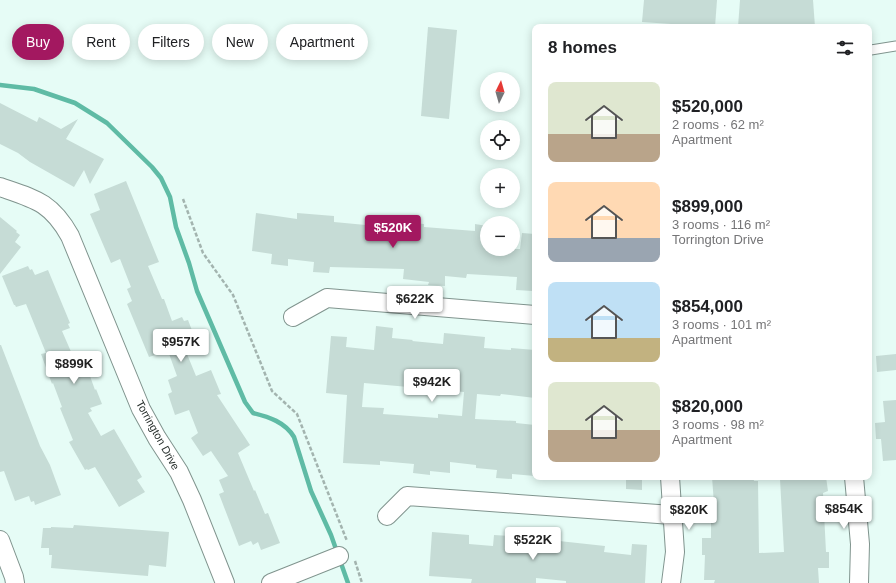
<!DOCTYPE html>
<html lang="en">
<head>
<meta charset="utf-8">
<style>
	:root { --surface:#fff; --page:#f6f6f6; --text:#202124; --muted:#757577; --accent:#a31860 }
	body { margin:0; font-family:Helvetica,sans-serif; background:var(--page); color:var(--text); height:100vh; display:flex; flex-direction:column; font-size:15px; white-space:nowrap }
	* { box-sizing:border-box; margin:0 }
	p { font-size:13px; color:var(--muted) }
	.icon { flex:none; width:22px; height:22px; fill:none; stroke:currentColor; stroke-width:2; stroke-linecap:round; stroke-linejoin:round }
	.map { position:relative; flex:1; overflow:hidden }
	.panel { position:absolute; left:532px; top:24px; width:340px; height:456px; display:flex; flex-direction:column; background:var(--surface); border-radius:8px; box-shadow:0 2px 10px #0003 }
	.panel>* { flex:none }
	.banner { position:absolute; left:12px; top:24px; width:380px; height:36px; display:flex; gap:8px }
	.needle { width:26px; rotate:5deg }
	.controls { position:absolute; left:480px; top:72px; display:grid; gap:8px }
	.controls a { display:grid; place-items:center; width:40px; height:40px; border-radius:50%; background:var(--surface); box-shadow:0 2px 10px #0003; font-size:20px }
	.price { position:absolute; translate:-50% -34px; padding:0 9px; border-radius:4px; background:#fff; color:#222; font-size:13px; line-height:26px; filter:drop-shadow(0 1px 2px #0008) }
	.price::after { content:''; position:absolute; left:50%; top:24px; width:12px; height:9px; margin-left:-6px; background:inherit; clip-path:polygon(0 0,100% 0,50% 100%) }
	.price.current { background:var(--accent); color:#fff }
	ul { padding:0; list-style:none }
	li { display:flex; align-items:center; gap:12px; height:100px; padding:0 16px }
	li span { display:grid; place-items:center; flex:none; width:112px; height:80px; border-radius:8px; color:#555 }
	li>.icon { margin-inline-start:auto }
	span .icon { width:48px; height:48px; fill:#fffc; stroke-width:1 }
	li b { font-size:17px }
	h2 { display:flex; justify-content:space-between; align-items:center; height:48px; padding:0 16px; font-size:17px }
	.chip { padding:0 14px; border-radius:18px; background:var(--surface); box-shadow:0 2px 10px #0003; font-size:14px; line-height:36px }
	.chip.current { background:var(--accent); color:#fff }
	.map>svg:first-child { display:block }
	.lines { fill:none; stroke-linecap:round; stroke-linejoin:round }
	.stream { stroke:#5fbba5; stroke-width:4.5 }
	.building { fill:#c6dcd6; fill-rule:evenodd }
	.lane-casing { stroke:#80948e; stroke-width:11 }
	.street-casing { stroke:#80948e; stroke-width:20 }
	.path { stroke:#a3b4af; stroke-width:2.5; stroke-dasharray:4 2; stroke-linecap:butt }
	.lane { stroke:#fff; stroke-width:9 }
	.street { stroke:#fff; stroke-width:18 }
	.labels { text-anchor:middle; dominant-baseline:central; stroke-width:3; stroke-linejoin:round; paint-order:stroke }
	.street-label { font-size:11px; fill:#272f2c; stroke:#fff }
</style>
</head>
<body>
<div class="map">
<svg width="896" height="583" viewBox="0 0 896 583">
	<rect width="100%" height="100%" fill="#e6fcf6"/>
	<g class="lines">
		<path class="stream" d="M 0,85 L 34,89 L 75,103 L 107,123 L 152,167 L 161,178 L 170,197 L 176,227 L 189,263 L 197,291 L 245,402 L 253,413 C 269,417 285,422 294,437 L 311,491 L 331,535 L 348,583"/>
	</g>
	<g class="building">
		<path d="M 644,0 L 717,0 L 715,27 L 642,22 Z"/>
		<path d="M 740,0 L 813,0 L 815,27 L 738,27 Z"/>
		<path d="M 428,27 L 457,30 L 449,119 L 421,116 Z"/>
		<path d="M 0,103 L 37,122 L 39,117 L 61,129 L 78,119 L 66,139 L 104,159 L 90,184 L 84,170 L 74,187 L 30,162 L 18,153 L 0,144 Z"/>
		<path d="M 126,181 L 159,262 L 148,266 L 162,299 L 164,299 L 172,321 L 182,317 L 184,321 L 188,320 L 193,333 L 183,337 L 191,352 L 187,354 L 196,376 L 211,370 L 221,394 L 217,395 L 250,445 L 238,453 L 254,491 L 255,490 L 265,514 L 268,513 L 280,543 L 261,550 L 258,542 L 253,545 L 251,541 L 239,546 L 219,494 L 224,492 L 219,480 L 228,476 L 211,451 L 203,456 L 191,438 L 198,433 L 189,410 L 175,415 L 168,394 L 172,392 L 168,380 L 177,376 L 168,351 L 149,357 L 127,304 L 132,301 L 127,289 L 131,287 L 120,259 L 111,263 L 90,214 L 100,210 L 94,194 Z"/>
		<path d="M 256,213 L 297,219 L 297,213 L 334,216 L 334,222 L 387,227 L 387,221 L 424,224 L 424,227 L 475,231 L 475,224 L 487,226 L 487,249 L 520,249 L 522,233 L 535,234 L 535,282 L 533,281 L 532,291 L 516,290 L 517,277 L 467,274 L 466,278 L 445,276 L 445,286 L 428,285 L 429,282 L 403,279 L 404,269 L 330,267 L 329,273 L 313,272 L 314,262 L 288,259 L 288,266 L 271,264 L 272,254 L 252,251 Z"/>
		<path d="M 0,217 L 17,231 L 16,232 L 20,235 L 15,242 L 21,247 L 0,274 Z"/>
		<path d="M 28,266 L 30,270 L 32,269 L 35,275 L 48,270 L 70,323 L 68,324 L 70,328 L 62,331 L 72,354 L 81,351 L 95,390 L 96,389 L 102,404 L 90,408 L 92,411 L 88,413 L 101,436 L 114,429 L 142,477 L 137,480 L 145,492 L 119,507 L 95,467 L 88,470 L 87,469 L 85,470 L 69,442 L 73,440 L 60,408 L 62,407 L 53,383 L 52,384 L 41,354 L 46,353 L 26,304 L 16,307 L 15,305 L 14,305 L 2,276 Z"/>
		<path d="M 376,326 L 393,328 L 392,338 L 413,340 L 412,341 L 443,344 L 444,333 L 485,337 L 484,348 L 511,350 L 511,348 L 535,350 L 535,398 L 501,394 L 500,396 L 477,394 L 475,419 L 516,421 L 516,423 L 535,425 L 535,476 L 512,474 L 512,479 L 496,478 L 497,470 L 476,468 L 476,465 L 450,462 L 450,473 L 430,471 L 430,475 L 413,473 L 414,464 L 380,461 L 380,465 L 343,463 L 347,395 L 326,393 L 331,336 L 347,337 L 346,347 L 374,350 ZM 364,383 L 464,392 L 462,416 L 438,414 L 438,418 L 383,414 L 384,408 L 362,407 Z"/>
		<path d="M 0,345 L 1,345 L 40,446 L 50,465 L 61,495 L 35,505 L 34,501 L 31,502 L 29,496 L 15,501 L 4,471 L 0,472 Z"/>
		<path d="M 896,354 L 896,370 L 877,372 L 876,356 Z"/>
		<path d="M 896,400 L 896,460 L 883,461 L 881,439 L 876,439 L 875,423 L 885,422 L 883,401 Z"/>
		<path d="M 626,477 L 642,477 L 642,490 L 626,489 Z"/>
		<path d="M 712,477 L 753,477 L 754,481 L 758,481 L 759,553 L 784,552 L 780,479 L 785,479 L 785,477 L 826,477 L 828,491 L 823,493 L 826,552 L 829,552 L 829,568 L 818,568 L 819,583 L 714,583 L 715,580 L 704,580 L 705,555 L 702,555 L 702,538 L 711,538 L 711,517 L 715,517 Z"/>
		<path d="M 74,525 L 169,532 L 166,567 L 149,565 L 148,576 L 51,568 L 52,555 L 49,555 L 49,548 L 41,548 L 43,528 L 51,528 L 51,527 L 73,528 Z"/>
		<path d="M 432,532 L 469,535 L 469,544 L 493,546 L 494,535 L 525,537 L 525,536 L 559,539 L 559,541 L 605,546 L 604,552 L 631,555 L 632,544 L 647,545 L 645,583 L 566,583 L 566,581 L 536,578 L 536,583 L 471,583 L 472,579 L 429,576 Z"/>
	</g>
	<g class="lines">
		<defs>
			<path id="lane" d="M 871,50 L 896,46"/>
			<g id="street">
				<path d="M 0,187 C 35,199 51,202 70,236 L 141,409 L 157,438 L 179,472 L 192,500 L 225,583"/>
				<path d="M 293,317 L 327,298 L 535,315"/>
				<path d="M 670,477 L 675,552 L 671,583"/>
				<path d="M 854,477 L 860,544 L 859,583"/>
				<path d="M 387,516 L 407,496 L 672,515"/>
				<path d="M 0,540 L 14,577 L 15,583"/>
				<path d="M 271,583 L 339,556"/>
			</g>
		</defs>
		<use href="#lane" class="lane-casing"/>
		<use href="#street" class="street-casing"/>
		<g class="path">
			<path d="M 183,199 L 203,253 L 233,295 L 272,391 L 297,414 L 347,541"/>
			<path d="M 355,561 L 362,583"/>
		</g>
		<use href="#lane" class="lane"/>
		<use href="#street" class="street"/>
	</g>
	<g class="labels">
		<g class="street-label">
			<text transform="translate(158 435) rotate(61)">Torrington Drive</text>
		</g>
	</g>
</svg>
<div class="controls">
<a><svg class="needle" viewBox="-14 -14 28 28"><path d="M0-13l5 13h-10z" fill="#e53935"/><path d="M0 13l5-13h-10z" fill="#757577"/></svg></a>
<a><svg class="icon" aria-label="locate" viewBox="0 0 24 24"><circle cx="12" cy="12" r="6"/><path d="M12 2v4M12 18v4M2 12h4M18 12h4"/></svg></a>
<a>+</a>
<a>−</a>
</div>
<b class="price current" style="left:393px;top:249px">$520K</b>
<b class="price" style="left:415px;top:320px">$622K</b>
<b class="price" style="left:181px;top:363px">$957K</b>
<b class="price" style="left:74px;top:385px">$899K</b>
<b class="price" style="left:432px;top:403px">$942K</b>
<b class="price" style="left:844px;top:530px">$854K</b>
<b class="price" style="left:689px;top:531px">$820K</b>
<b class="price" style="left:533px;top:561px">$522K</b>
<div class="banner">
<a class="chip current">Buy</a>
<a class="chip">Rent</a>
<a class="chip">Filters</a>
<a class="chip">New</a>
<a class="chip">Apartment</a>
</div>
<section class="panel">
<h2>8 homes<svg class="icon" aria-label="filters" viewBox="0 0 24 24"><path d="M4 7h16M4 17h16"/><circle cx="9" cy="7" r="2"/><circle cx="15" cy="17" r="2"/></svg></h2>
<ul>
<li><span style="background:linear-gradient(#dfe7d0 65%,#b9a48a 0)"><svg class="icon" aria-label="home" viewBox="0 0 24 24"><path d="M3 11l9-7 9 7M6 9v11h12V9"/></svg></span><div><b>$520,000</b><p>2 rooms · 62 m²</p><p>Apartment</p></div></li>
<li><span style="background:linear-gradient(#ffd9b3 70%,#9aa5b1 0)"><svg class="icon" aria-label="home" viewBox="0 0 24 24"><path d="M3 11l9-7 9 7M6 9v11h12V9"/></svg></span><div><b>$899,000</b><p>3 rooms · 116 m²</p><p>Torrington Drive</p></div></li>
<li><span style="background:linear-gradient(#bfe0f5 70%,#c2b280 0)"><svg class="icon" aria-label="home" viewBox="0 0 24 24"><path d="M3 11l9-7 9 7M6 9v11h12V9"/></svg></span><div><b>$854,000</b><p>3 rooms · 101 m²</p><p>Apartment</p></div></li>
<li><span style="background:linear-gradient(#dfe7d0 60%,#b9a48a 0)"><svg class="icon" aria-label="home" viewBox="0 0 24 24"><path d="M3 11l9-7 9 7M6 9v11h12V9"/></svg></span><div><b>$820,000</b><p>3 rooms · 98 m²</p><p>Apartment</p></div></li>
</ul>
</section>
</div>
</body>
</html>
